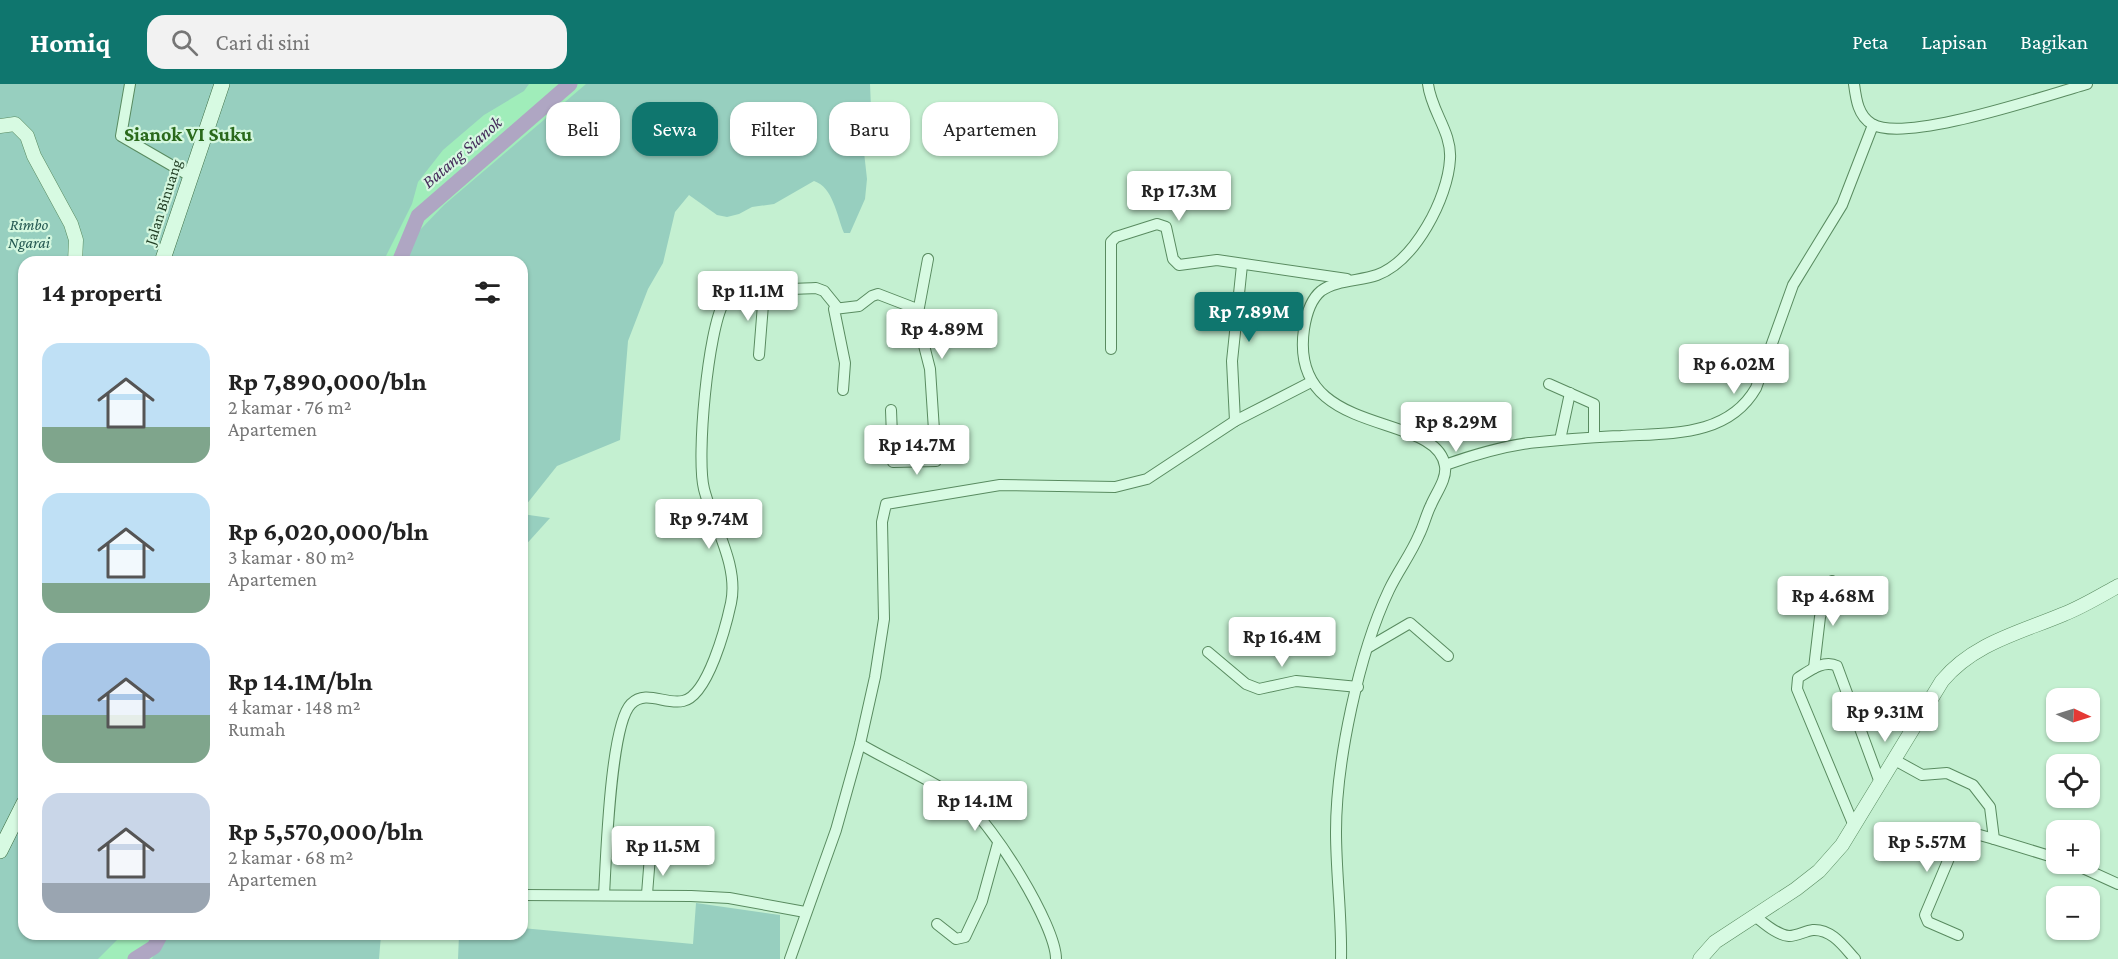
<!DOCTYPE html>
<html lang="id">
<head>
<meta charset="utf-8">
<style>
	:root { --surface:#fff; --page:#f2f2f2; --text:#222; --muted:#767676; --accent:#0f766e }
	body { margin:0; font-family:"Crimson Pro",serif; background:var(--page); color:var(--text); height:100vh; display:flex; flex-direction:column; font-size:22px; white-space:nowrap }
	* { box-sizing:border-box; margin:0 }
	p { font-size:20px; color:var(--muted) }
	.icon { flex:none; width:33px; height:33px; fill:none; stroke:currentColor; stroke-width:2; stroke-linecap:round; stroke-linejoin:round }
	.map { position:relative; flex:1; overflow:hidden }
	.drawer { position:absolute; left:18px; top:172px; width:510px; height:684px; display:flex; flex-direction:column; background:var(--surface); border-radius:18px; box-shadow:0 2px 4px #0004 }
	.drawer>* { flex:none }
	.guide { position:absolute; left:546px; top:18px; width:570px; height:54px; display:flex; gap:12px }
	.needle { width:39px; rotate:94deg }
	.fabs { position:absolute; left:2046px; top:604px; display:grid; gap:12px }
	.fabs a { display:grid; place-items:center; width:54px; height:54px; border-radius:12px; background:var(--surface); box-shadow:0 2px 4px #0004; font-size:30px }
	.price { position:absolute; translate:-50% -51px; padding:0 14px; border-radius:6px; background:#fff; color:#222; font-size:20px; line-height:39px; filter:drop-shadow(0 2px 3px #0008) }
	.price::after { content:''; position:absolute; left:50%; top:36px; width:18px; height:14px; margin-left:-9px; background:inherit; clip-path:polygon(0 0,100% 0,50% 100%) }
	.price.current { background:var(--accent); color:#fff }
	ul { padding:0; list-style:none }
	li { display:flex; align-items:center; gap:18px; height:150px; padding:0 24px }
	li span { display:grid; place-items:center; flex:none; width:168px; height:120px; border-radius:18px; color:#555 }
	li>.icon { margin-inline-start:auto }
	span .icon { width:72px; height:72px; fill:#fffc; stroke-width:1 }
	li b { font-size:26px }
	h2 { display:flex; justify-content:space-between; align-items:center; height:72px; padding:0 24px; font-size:26px }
	.chip { padding:0 21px; border-radius:18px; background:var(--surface); box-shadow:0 2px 4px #0004; font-size:21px; line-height:54px }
	.chip.current { background:var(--accent); color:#fff }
	header { display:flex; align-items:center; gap:36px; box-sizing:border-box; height:84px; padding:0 30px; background:var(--accent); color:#fff }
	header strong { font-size:28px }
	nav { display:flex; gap:33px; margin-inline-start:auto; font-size:21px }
	.search { width:420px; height:54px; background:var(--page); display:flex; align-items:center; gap:15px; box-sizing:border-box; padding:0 21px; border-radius:18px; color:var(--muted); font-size:22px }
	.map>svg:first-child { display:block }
	.green { fill:#97cfbf }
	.sand { fill:#a0edba }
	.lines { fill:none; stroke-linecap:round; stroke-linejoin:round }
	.river { stroke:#afa6c3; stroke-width:15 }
	.minor-casing { stroke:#598b60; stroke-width:12 }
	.tertiary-casing { stroke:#598b60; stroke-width:15 }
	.secondary-casing { stroke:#3c6d42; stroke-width:16 }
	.minor { stroke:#d7fae2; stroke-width:10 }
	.tertiary { stroke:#d7fae2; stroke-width:14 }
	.secondary { stroke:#d7fae2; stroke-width:15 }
	.labels { text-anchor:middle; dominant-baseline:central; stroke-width:4.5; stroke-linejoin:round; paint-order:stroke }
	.street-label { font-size:16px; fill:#1e3b21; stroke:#d4f7df }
	.park-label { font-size:16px; font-style:italic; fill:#245851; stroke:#d4f7df }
	.water-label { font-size:18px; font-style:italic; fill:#462d5b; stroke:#d4f7df }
	.quarter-label { font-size:20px; font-weight:bold; fill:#2a691b; stroke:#d4f7df }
</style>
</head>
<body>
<header>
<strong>Homiq</strong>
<div class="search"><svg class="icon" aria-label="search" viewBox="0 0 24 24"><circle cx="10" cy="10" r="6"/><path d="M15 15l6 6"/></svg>Cari di sini</div>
<nav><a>Peta</a><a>Lapisan</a><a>Bagikan</a></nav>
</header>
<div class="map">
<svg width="2118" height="875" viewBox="0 0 2118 875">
	<rect width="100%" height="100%" fill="#c4f0d1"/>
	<g class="green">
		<path d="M 0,0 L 870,0 L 871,24 L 864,68 L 867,95 L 865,115 L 850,149 L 844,149 C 837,132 833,103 814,97 L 774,120 L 752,123 L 739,130 L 727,133 L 717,131 L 689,111 L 675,128 L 663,179 L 648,205 L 628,257 L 620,356 L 557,382 L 522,426 L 522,178 L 24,178 L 24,850 L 381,851 L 379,875 L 0,875 Z"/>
		<path d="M 522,430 L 550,434 L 522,465 Z"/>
		<path d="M 696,819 L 780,831 L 780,875 L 458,875 L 459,851 L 522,850 L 522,844 L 693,860 Z"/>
	</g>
	<g class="sand">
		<path d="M 529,0 L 586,0 L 444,121 L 418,148 L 401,178 L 383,178 L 412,120 L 418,98 L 443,66 L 484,31 L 524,7 Z"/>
		<path d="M 122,851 L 122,850 L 163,851 L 152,875 L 98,875 Z"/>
	</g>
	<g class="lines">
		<g class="river">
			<path d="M 399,178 L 418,132 L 570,0"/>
			<path d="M 135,875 L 154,863 L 161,850"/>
		</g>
		<defs>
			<g id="minor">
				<path d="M 130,0 L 121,52 L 190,92"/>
				<path d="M 1854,0 C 1856,15 1858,32 1872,40 C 1905,60 2047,11 2087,0"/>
				<path d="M 1111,265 L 1111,158 L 1116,153 L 1157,140 L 1166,143 L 1173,175 L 1179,181 L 1217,176 L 1347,195"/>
				<path d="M 759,271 L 764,208"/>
				<path d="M 1549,300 L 1594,320 L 1594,353"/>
				<path d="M 843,306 L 845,279 L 834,225 L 859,222 L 872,212 L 878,210 L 917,225"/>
				<path d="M 891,326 L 893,378 L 936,377 L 930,285 L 917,234 L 928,175"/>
				<path d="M 1235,337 L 1232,277 L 1242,181"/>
				<path d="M 1560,356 L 1570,309"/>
				<path d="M 1445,381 C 1473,371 1500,363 1529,359 C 1560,356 1590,353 1621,352 C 1670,349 1728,353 1756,304 L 1793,201 L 1842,121 L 1873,41"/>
				<path d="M 1369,563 L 1410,539 L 1448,572"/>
				<path d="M 1208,568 L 1246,600 L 1259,605 L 1296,597 L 1358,603"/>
				<path d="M 1814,584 L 1820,533 L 1832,497"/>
				<path d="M 860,660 C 894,680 933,696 965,719 C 992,739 1056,841 1056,875"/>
				<path d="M 1893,675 L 1922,691 L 1947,689 L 1973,701 L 1990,723 L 1994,755 L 2056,774"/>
				<path d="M 1854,742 L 1797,605 L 1798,594 C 1809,587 1824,575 1837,582 L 1879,696"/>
				<path d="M 2074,780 L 2118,800"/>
				<path d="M 647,810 L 650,772"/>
				<path d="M 522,811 L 691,812 L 729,814 L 805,828"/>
				<path d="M 604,811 C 606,777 610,641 631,620 C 646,605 665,621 683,617 C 708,612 726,542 731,519 C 739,481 713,441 704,405 C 696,374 708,245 724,218 C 733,204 798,205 816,204 L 824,207 L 837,223"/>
				<path d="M 1756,833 C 1765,840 1777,851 1789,852 C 1797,852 1805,847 1813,846 C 1832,845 1844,863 1855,875"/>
				<path d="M 937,840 L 956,855 L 965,853 L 982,817 L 998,759"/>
				<path d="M 1958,851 L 1928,838 L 1925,831 L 1958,753 L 1969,748 L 1994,755"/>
				<path d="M 790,875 L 836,746 L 860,660 L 875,593 L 884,535 L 882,438 L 886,420 L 1000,401 L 1115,403 L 1147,395 L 1235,337 L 1311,298"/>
				<path d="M 1341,875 C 1342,833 1336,790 1336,748 C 1336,678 1359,569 1389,506 C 1398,487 1411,470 1419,451 C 1424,441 1426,431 1431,421 C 1436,409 1447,395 1445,382 C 1437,326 1288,356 1304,245 C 1306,232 1310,216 1321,207 C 1336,196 1360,197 1377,191 C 1415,177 1448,114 1450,75 C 1452,48 1431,27 1428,0"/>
			</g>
			<g id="tertiary">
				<path d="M 0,42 L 15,40 L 27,52 L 34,72 L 71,140 L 76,156 L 75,178"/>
				<path d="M 1700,875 L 1715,858 L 1796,805 L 1819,787 L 1842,761 L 1942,597 C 1974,559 2019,549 2064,530 C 2082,523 2100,512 2118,502"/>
			</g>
			<g id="secondary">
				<path d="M 162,178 L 222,0"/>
				<path d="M 0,767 L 24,719"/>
			</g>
		</defs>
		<use href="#minor" class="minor-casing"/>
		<use href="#tertiary" class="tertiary-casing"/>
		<use href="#secondary" class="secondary-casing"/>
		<use href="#minor" class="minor"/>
		<use href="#tertiary" class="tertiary"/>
		<use href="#secondary" class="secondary"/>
	</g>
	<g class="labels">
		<g class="street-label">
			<text transform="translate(163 118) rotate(-72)">Jalan Binuang</text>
		</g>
		<g class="park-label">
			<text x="29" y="140">Rimbo<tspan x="29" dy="18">Ngarai</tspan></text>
		</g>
		<g class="water-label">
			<text transform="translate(462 68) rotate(-41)">Batang Sianok</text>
		</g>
		<g class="quarter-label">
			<text x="188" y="50">Sianok VI Suku</text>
		</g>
	</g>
</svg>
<div class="fabs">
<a><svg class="needle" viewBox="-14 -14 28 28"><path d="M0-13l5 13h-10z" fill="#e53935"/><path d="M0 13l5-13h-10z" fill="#767676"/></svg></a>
<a><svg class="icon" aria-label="locate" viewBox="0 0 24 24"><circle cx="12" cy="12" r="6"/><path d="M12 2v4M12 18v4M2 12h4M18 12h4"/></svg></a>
<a>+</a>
<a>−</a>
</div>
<b class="price" style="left:1179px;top:138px">Rp 17.3M</b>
<b class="price" style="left:748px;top:238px">Rp 11.1M</b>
<b class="price current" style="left:1249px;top:259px">Rp 7.89M</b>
<b class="price" style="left:942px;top:276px">Rp 4.89M</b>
<b class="price" style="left:1734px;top:311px">Rp 6.02M</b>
<b class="price" style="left:1456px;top:369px">Rp 8.29M</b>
<b class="price" style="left:917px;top:392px">Rp 14.7M</b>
<b class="price" style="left:709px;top:466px">Rp 9.74M</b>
<b class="price" style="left:1833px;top:543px">Rp 4.68M</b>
<b class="price" style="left:1282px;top:584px">Rp 16.4M</b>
<b class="price" style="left:1885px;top:659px">Rp 9.31M</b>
<b class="price" style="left:975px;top:748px">Rp 14.1M</b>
<b class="price" style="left:1927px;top:789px">Rp 5.57M</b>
<b class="price" style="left:663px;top:793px">Rp 11.5M</b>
<div class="guide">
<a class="chip">Beli</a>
<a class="chip current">Sewa</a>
<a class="chip">Filter</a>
<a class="chip">Baru</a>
<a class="chip">Apartemen</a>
</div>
<section class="drawer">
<h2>14 properti<svg class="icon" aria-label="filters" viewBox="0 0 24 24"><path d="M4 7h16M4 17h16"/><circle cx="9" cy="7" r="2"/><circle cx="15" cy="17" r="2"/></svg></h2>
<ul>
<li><span style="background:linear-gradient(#bfe0f5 70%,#7fa58c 0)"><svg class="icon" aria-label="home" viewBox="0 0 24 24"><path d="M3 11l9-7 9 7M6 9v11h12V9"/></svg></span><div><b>Rp 7,890,000/bln</b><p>2 kamar · 76 m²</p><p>Apartemen</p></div></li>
<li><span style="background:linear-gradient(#bfe0f5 75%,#7fa58c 0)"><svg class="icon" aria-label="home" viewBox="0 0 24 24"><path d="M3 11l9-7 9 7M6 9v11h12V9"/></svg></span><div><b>Rp 6,020,000/bln</b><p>3 kamar · 80 m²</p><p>Apartemen</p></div></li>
<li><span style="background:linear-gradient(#a9c7e8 60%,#7fa58c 0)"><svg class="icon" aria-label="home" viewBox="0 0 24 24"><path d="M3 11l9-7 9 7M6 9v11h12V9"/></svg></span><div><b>Rp 14.1M/bln</b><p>4 kamar · 148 m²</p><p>Rumah</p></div></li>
<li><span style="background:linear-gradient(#c9d6e8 75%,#9aa5b1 0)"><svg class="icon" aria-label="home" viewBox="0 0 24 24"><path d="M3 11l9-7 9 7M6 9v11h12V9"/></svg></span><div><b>Rp 5,570,000/bln</b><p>2 kamar · 68 m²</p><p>Apartemen</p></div></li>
</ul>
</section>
</div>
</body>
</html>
